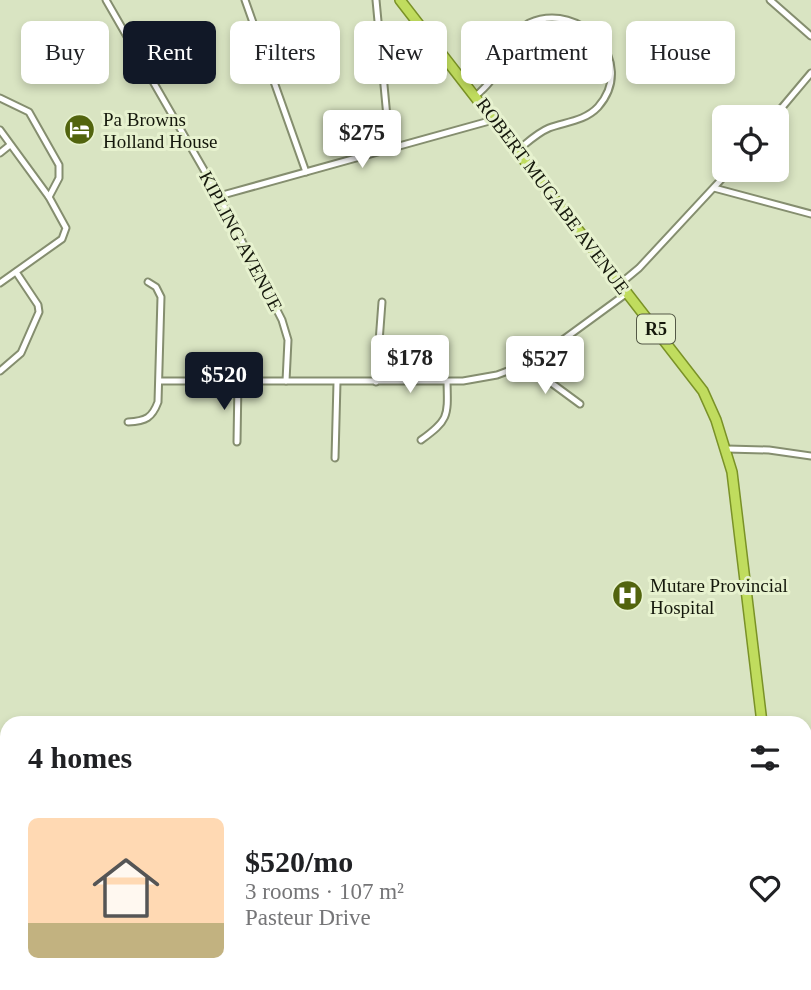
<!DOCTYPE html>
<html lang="en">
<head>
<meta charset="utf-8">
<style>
	:root { --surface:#fff; --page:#f2f2f2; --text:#202124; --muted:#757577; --line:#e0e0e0; --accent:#111827 }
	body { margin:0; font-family:Georgia,serif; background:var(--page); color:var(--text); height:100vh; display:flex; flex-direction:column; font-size:26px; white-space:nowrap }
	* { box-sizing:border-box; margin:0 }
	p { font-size:23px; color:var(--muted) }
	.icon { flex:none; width:38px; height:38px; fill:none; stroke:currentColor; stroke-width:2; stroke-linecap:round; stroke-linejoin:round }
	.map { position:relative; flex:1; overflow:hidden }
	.side { position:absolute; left:0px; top:716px; width:812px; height:275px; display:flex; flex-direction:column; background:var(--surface); border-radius:21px 21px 0 0; box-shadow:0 4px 10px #0003 }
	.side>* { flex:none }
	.hud { position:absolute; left:21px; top:21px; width:770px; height:63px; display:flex; gap:14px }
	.controls { position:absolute; left:712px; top:105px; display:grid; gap:14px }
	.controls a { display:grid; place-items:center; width:77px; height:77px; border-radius:10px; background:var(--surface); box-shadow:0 4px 10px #0003; font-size:35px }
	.price { position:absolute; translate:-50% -60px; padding:0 16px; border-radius:7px; background:#fff; color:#222; font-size:23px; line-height:46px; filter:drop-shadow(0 2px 4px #0008) }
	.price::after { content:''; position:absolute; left:50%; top:42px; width:21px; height:16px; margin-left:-10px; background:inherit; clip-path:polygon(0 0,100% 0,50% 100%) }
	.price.on { background:var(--accent); color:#fff }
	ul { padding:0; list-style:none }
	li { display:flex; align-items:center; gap:21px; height:175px; padding:0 28px }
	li+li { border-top:2px solid var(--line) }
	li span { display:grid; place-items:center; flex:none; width:196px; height:140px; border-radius:10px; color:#555 }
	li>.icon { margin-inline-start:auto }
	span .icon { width:84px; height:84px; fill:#fffc; stroke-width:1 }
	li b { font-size:30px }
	h2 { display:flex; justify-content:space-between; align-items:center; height:84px; padding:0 28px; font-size:30px }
	.tag { padding:0 24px; border-radius:10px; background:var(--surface); box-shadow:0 4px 10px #0003; font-size:24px; line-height:63px }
	.tag.on { background:var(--accent); color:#fff }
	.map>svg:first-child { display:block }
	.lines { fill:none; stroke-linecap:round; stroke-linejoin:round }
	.minor-casing { stroke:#858e6f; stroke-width:9 }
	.tertiary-casing { stroke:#858e6f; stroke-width:10 }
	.trunk-casing { stroke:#7a9227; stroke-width:12 }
	.minor { stroke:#fff; stroke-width:5 }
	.tertiary { stroke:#fff; stroke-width:6 }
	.trunk { stroke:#c0dc5e; stroke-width:9 }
	.labels { text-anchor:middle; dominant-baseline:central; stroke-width:6; stroke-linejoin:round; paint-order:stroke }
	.shield { fill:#e7f2cf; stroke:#545946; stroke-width:2 }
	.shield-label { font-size:18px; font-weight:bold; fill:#15180c }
	.poi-label { font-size:19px; fill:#15180c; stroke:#e7f2cf; text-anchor:start }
	.street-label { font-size:19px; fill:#15180c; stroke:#e7f2cf }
</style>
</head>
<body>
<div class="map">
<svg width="811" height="990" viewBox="0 0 811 990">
	<rect width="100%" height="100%" fill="#d9e4c2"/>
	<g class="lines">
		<defs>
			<g id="minor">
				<path d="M 106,0 L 219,196 L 282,320 L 288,340 L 286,381"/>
				<path d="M 245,0 L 306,172"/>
				<path d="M 376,0 L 390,149"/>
				<path d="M 770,0 L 811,36"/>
				<path d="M 476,96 C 481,91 487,86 491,80 C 505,60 507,37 529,23 C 581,0 638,62 598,107 C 585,121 565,122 549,128 C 537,133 528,142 518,150"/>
				<path d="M 0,98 L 29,112 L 59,165 L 59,178 L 49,197"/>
				<path d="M 774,117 L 811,73"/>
				<path d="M 0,130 L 49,197 L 66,228 L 62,239 L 0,283"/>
				<path d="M 0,153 L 10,145"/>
				<path d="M 714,188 L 811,214"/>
				<path d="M 219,196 L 493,120"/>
				<path d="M 621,283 L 639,268 L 730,170"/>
				<path d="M 534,361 L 546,379 L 580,404"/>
				<path d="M 0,371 L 21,353 L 39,312 L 38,305 L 16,272"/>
				<path d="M 160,381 L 463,381 L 497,375 L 534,361 L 627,293"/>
				<path d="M 376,382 L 382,302"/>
				<path d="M 128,422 C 146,421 152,418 158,402 L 161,297 L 156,287 L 148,282"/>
				<path d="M 421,440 C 449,420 448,416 447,382"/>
				<path d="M 237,442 L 238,381"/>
				<path d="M 727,449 L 769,450 L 811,456"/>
				<path d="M 335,458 L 337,382"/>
				<path d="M 805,856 L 811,858"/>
				<path d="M 163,984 L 163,990"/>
				<path d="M 273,984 L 273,990"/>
				<path d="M 613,984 L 616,990"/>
				<path d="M 338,990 L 338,984"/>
				<path d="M 444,990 L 445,984"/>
				<path d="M 548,990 L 549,984"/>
			</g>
			<g id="tertiary">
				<path d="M 0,941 L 7,944"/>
				<path d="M 496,984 L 521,990"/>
			</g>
			<g id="trunk">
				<path d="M 400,0 L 703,391 L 716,420 L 732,472 L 762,723"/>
				<path d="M 757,990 L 758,984"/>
			</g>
		</defs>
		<use href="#minor" class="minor-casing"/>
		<use href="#tertiary" class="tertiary-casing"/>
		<use href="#trunk" class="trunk-casing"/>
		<use href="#minor" class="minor"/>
		<use href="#tertiary" class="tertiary"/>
		<use href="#trunk" class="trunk"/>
	</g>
	<defs>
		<symbol id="hotel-disc" viewBox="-11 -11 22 22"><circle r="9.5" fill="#52640e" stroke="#e7f2cf"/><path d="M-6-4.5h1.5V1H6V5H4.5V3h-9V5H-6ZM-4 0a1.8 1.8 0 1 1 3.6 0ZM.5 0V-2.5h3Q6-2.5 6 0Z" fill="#fff"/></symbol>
		<symbol id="hospital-disc" viewBox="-11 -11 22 22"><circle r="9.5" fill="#52640e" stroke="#e7f2cf"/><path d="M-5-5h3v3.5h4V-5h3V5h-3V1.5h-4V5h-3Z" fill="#fff"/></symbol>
	</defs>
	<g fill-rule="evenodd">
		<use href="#hotel-disc" x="62" y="112" width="35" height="35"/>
		<use href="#hospital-disc" x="610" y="578" width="35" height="35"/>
	</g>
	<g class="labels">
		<rect class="shield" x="637" y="314.5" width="38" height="29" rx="5"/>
		<g class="shield-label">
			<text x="656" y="329">R5</text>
		</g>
		<g class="poi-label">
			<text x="103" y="119">Pa Browns<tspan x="103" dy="22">Holland House</tspan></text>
			<text x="650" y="585">Mutare Provincial<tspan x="650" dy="22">Hospital</tspan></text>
		</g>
		<g class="street-label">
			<text transform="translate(553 196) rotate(53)">ROBERT MUGABE AVENUE</text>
			<text transform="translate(241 241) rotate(62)">KIPLING AVENUE</text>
		</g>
	</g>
</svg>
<div class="controls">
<a><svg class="icon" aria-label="locate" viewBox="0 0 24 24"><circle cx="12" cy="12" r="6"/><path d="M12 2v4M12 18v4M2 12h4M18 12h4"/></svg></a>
</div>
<b class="price" style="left:362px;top:170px">$275</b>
<b class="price" style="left:410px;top:395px">$178</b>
<b class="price" style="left:545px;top:396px">$527</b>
<b class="price on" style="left:224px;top:412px">$520</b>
<div class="hud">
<a class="tag">Buy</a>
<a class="tag on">Rent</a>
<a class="tag">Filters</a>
<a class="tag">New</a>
<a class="tag">Apartment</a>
<a class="tag">House</a>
</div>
<section class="side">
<h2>4 homes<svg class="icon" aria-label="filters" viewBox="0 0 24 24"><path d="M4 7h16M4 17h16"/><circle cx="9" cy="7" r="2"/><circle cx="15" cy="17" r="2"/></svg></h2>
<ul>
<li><span style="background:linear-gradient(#ffd9b3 75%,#c2b280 0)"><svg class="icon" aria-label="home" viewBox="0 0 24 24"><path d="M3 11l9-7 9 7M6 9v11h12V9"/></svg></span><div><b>$520/mo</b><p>3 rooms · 107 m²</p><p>Pasteur Drive</p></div><svg class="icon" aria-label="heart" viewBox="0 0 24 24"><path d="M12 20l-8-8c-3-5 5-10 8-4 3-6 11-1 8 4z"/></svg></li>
</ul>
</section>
</div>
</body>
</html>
